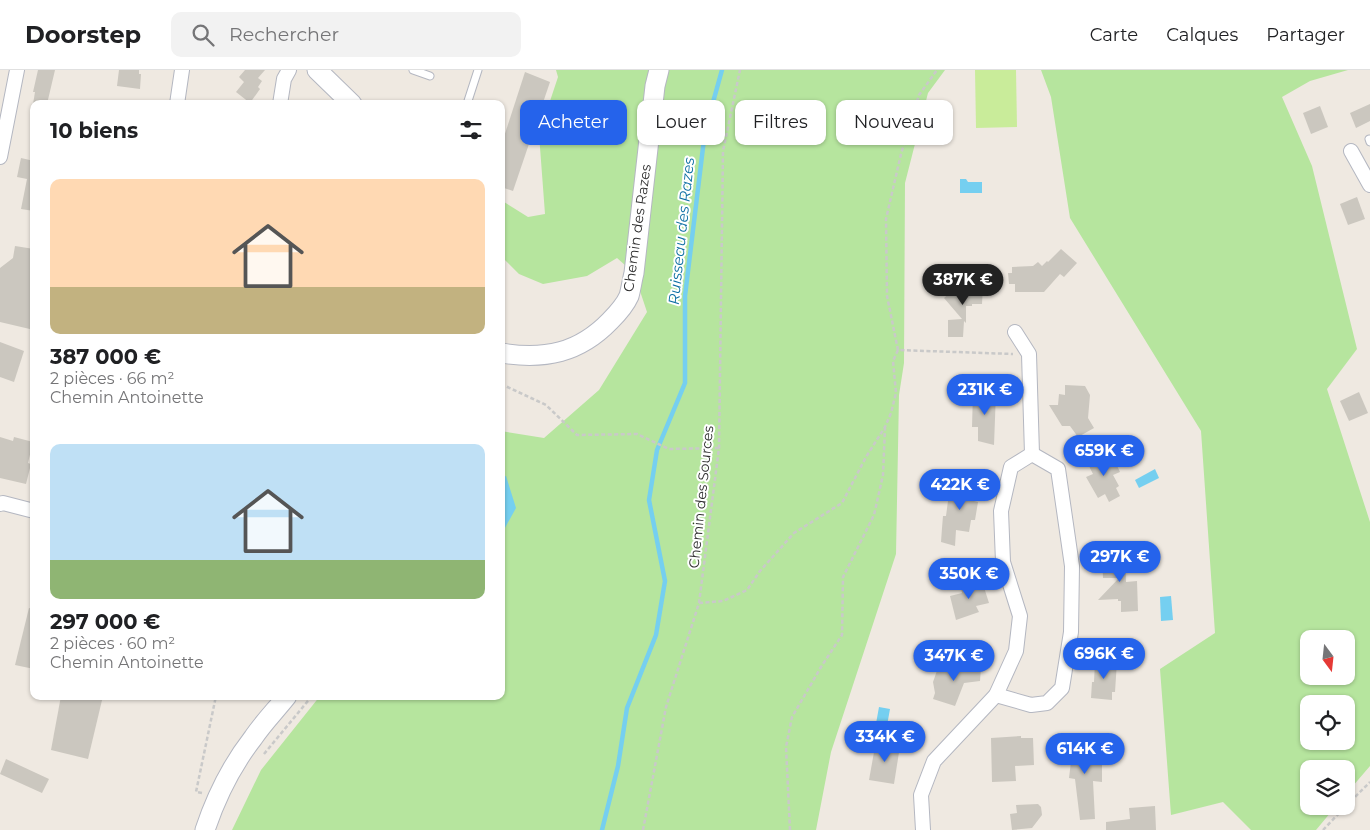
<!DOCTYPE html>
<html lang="fr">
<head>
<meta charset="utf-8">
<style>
	:root { --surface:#fff; --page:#f2f2f2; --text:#202124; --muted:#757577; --line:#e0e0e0; --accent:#2563eb }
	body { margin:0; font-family:Montserrat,sans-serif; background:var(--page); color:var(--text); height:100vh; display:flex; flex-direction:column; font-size:19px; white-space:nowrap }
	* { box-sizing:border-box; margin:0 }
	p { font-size:16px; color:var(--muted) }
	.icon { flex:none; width:28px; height:28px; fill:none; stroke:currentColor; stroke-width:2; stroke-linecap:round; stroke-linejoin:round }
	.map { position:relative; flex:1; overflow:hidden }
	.drawer { position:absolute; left:30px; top:30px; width:475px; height:600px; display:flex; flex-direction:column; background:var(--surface); border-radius:10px; box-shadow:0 1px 4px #0004 }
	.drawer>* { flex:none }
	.banner { position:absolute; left:520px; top:30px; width:475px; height:45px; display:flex; gap:10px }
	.needle { width:32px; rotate:165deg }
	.tools { position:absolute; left:1300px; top:560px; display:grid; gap:10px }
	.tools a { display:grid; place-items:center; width:55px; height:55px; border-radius:10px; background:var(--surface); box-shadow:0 1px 4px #0004; font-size:25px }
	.price { position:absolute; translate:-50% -42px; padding:0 11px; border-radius:18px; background:var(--accent); color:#fff; font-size:16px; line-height:32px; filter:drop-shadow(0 1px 2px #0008) }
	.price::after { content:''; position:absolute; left:50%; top:30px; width:15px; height:11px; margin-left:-8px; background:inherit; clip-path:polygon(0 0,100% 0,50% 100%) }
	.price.current { background:#222; color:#fff }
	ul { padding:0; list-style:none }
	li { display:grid; align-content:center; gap:10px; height:265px; padding:0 20px }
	li span { display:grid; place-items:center; height:155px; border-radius:10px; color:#555 }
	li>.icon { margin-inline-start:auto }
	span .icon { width:90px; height:90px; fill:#fffc; stroke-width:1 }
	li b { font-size:21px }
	h2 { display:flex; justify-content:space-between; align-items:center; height:60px; padding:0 20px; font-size:21px }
	.chip { padding:0 18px; border-radius:10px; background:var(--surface); box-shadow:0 1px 4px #0004; font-size:18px; line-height:45px }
	.chip.current { background:var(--accent); color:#fff }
	header { display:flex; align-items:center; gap:30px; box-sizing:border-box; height:70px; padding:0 25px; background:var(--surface); border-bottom:1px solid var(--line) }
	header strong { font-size:24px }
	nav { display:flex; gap:28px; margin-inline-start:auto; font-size:18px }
	.search { width:350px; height:45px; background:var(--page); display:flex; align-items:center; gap:12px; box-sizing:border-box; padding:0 18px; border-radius:10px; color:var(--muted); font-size:19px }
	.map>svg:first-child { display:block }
	.green { fill:#b6e59e; fill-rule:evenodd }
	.pitch { fill:#c9ec9a }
	.water { fill:#75cff0 }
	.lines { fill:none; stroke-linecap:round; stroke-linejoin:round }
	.stream { stroke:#75cff0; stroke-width:4.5 }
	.building { fill:#cbc7bf }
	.lane-casing { stroke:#b4b7c1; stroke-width:9 }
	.street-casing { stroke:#b4b7c1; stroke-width:16 }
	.secondary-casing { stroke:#b4b7c1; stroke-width:21 }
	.path { stroke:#c9c9c9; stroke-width:2.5; stroke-dasharray:4 2.5; stroke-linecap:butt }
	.lane { stroke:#fff; stroke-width:7 }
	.street { stroke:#fff; stroke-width:14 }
	.secondary { stroke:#fff; stroke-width:19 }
	.labels { text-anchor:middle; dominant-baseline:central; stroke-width:4; stroke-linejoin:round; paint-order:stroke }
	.street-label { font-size:14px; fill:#2e2e2e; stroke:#fff }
	.water-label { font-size:15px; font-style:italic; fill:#0d6fa3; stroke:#fff }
</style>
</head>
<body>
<header>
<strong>Doorstep</strong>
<div class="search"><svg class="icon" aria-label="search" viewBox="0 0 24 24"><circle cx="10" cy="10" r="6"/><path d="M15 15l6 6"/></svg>Rechercher</div>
<nav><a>Carte</a><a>Calques</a><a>Partager</a></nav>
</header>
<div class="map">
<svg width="1370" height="760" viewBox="0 0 1370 760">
	<rect width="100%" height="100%" fill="#efe9e1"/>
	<g class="green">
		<path d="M 556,0 L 945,0 L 928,23 L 905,113 L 904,293 L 899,325 L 896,484 L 831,682 L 816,760 L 232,760 L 261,700 L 320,626 L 501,626 L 501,361 L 544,368 L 599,320 L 647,242 L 634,203 L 617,188 L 587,206 L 543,214 L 519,204 L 501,186 L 501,130 L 528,147 L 545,144 L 539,64 L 558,7 Z"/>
		<path d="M 1041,0 L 1348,0 L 1310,11 L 1282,27 L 1312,96 L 1357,279 L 1327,319 L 1370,452 L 1370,696 L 1346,724 L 1346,699 L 1309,699 L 1309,736 L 1336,736 L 1316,760 L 1251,760 L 1223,732 L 1171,745 L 1160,599 L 1215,563 L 1201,361 L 1070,148 L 1051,27 ZM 1309,569 L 1346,569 L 1346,606 L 1309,606 ZM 1309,634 L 1346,634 L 1346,671 L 1309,671 Z"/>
	</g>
	<path class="pitch" d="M 975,0 L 1016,0 L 1017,57 L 976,58 Z"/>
	<g class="water">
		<path d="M 960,109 L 966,109 L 968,112 L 982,112 L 982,123 L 960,123 Z"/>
		<path d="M 975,306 L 993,307 L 997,309 L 998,313 L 994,317 L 975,316 Z"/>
		<path d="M 1155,399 L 1159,408 L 1139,418 L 1135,410 Z"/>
		<path d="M 506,406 L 516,438 L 501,465 L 501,407 Z"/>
		<path d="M 1171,526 L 1173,550 L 1161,551 L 1160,527 Z"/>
		<path d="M 938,572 L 954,577 L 951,586 L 935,582 Z"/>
		<path d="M 879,637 L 890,639 L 886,661 L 884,660 L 880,663 L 878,659 L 875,659 Z"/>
	</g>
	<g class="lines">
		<path class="stream" d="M 602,760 L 618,696 L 627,638 L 656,565 L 665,511 L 649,430 L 657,380 L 685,313 L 685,226 L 705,61 L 722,0"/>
	</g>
	<g class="building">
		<path d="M 38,0 L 55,0 L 47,34 L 33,34 L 35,22 L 33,22 Z"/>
		<path d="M 119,0 L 139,0 L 139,4 L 141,4 L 140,19 L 117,16 Z"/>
		<path d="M 245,0 L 265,0 L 258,8 L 262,11 L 258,17 L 260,19 L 250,33 L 236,22 L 244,12 L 239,7 Z"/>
		<path d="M 525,2 L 550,12 L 513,121 L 501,117 L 501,76 Z"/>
		<path d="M 1370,34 L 1370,51 L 1356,58 L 1350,43 Z"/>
		<path d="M 1320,36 L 1328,57 L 1311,64 L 1303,43 Z"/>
		<path d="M 21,88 L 34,91 L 34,141 L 21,139 L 27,109 L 17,107 Z"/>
		<path d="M 1357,127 L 1365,149 L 1348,155 L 1340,134 Z"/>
		<path d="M 15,176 L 34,179 L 34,260 L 0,252 L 0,198 L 13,188 Z"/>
		<path d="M 1061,179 L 1077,193 L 1064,207 L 1060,204 L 1044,222 L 1015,222 L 1015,214 L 1009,214 L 1008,203 L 1012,203 L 1012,197 L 1033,196 L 1038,192 L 1042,196 L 1047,191 L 1048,192 Z"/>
		<path d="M 959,215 L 983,215 L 982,234 L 972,234 L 972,236 L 966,236 L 966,253 L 964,251 L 963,267 L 948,267 L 948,250 L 962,249 L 944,228 Z"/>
		<path d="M 0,272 L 24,281 L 14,312 L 0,307 Z"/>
		<path d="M 1065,315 L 1085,316 L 1090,325 L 1088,348 L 1094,358 L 1078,367 L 1070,356 L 1062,356 L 1049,335 L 1058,335 L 1059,324 L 1065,325 Z"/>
		<path d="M 973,322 L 996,322 L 994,375 L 978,371 L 978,357 L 972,357 Z"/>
		<path d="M 1359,322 L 1368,343 L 1349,351 L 1340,331 Z"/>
		<path d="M 0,367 L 13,371 L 14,367 L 33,372 L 28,393 L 31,394 L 26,414 L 0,408 Z"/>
		<path d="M 1110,381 L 1120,402 L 1113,405 L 1119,416 L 1116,418 L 1120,426 L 1109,432 L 1105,424 L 1098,428 L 1086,407 L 1093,404 L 1088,394 Z"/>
		<path d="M 962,408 L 977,410 L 974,431 L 978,432 L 975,450 L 971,450 L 969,462 L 956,460 L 955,476 L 941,472 L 942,458 L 943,446 L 946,446 L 950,416 L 960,417 Z"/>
		<path d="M 1125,484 L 1126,512 L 1137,511 L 1138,541 L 1121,542 L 1121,531 L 1118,531 L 1118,529 L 1098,530 L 1119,508 L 1103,508 L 1102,485 Z"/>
		<path d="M 982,511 L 989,533 L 976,536 L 979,542 L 956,550 L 950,526 L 962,523 L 961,518 Z"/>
		<path d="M 29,538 L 34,539 L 34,599 L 15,595 Z"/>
		<path d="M 1095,591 L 1117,591 L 1115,622 L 1112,622 L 1112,630 L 1091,628 L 1092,612 L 1094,612 Z"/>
		<path d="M 963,592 L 981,598 L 980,611 L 964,613 L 955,636 L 933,629 L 935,623 L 933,612 L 939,595 L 957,601 Z"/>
		<path d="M 61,626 L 103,626 L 88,689 L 51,680 Z"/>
		<path d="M 1021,666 L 1021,668 L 1033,668 L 1034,695 L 1015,696 L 1016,711 L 992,712 L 991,668 Z"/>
		<path d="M 1074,667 L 1094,668 L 1093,694 L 1102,695 L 1102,712 L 1093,711 L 1095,749 L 1080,750 L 1075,709 L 1069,708 Z"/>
		<path d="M 876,671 L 900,676 L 894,714 L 869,710 Z"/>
		<path d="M 6,689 L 49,709 L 42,723 L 0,704 Z"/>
		<path d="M 1038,734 L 1041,737 L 1042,745 L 1032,758 L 1012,760 L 1010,744 L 1017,743 L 1016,735 Z"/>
		<path d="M 1155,736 L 1156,760 L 1106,760 L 1106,752 L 1130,749 L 1129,738 Z"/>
	</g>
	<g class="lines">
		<defs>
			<g id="lane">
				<path d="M 413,0 L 430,6"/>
				<path d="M 467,34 L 478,0"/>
				<path d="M 1369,69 L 1370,72"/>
			</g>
			<g id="street">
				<path d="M 177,34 L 182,0"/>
				<path d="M 280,34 L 284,9 L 289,0"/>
				<path d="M 1351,81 L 1370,115"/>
				<path d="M 0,87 L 17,0"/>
				<path d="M 1015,262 L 1029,284 L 1032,384"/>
				<path d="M 1032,384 L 1058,399 L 1072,496 L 1071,562 L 1062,618 L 1047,633 L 1031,635 L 996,625 L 1016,581 L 1020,546 L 1003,492 L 1001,441 L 1011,397 Z"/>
				<path d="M 0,434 L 3,433 L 34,441"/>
				<path d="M 923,760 L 921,725 L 934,691 L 996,625"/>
			</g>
			<g id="secondary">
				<path d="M 317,0 L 352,34"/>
				<path d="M 501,283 C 545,290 579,283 610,251 C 617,244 625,235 629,226 C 631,219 632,211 634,203 L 655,16 L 659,0"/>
				<path d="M 205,760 C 216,727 232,695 253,668 C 263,653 276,640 287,626"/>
			</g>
		</defs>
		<use href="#lane" class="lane-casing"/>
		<use href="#street" class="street-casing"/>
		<use href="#secondary" class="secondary-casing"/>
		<g class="path">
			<path d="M 898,280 L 887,226 L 886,149 L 901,84 L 919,25 L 937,0"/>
			<path d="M 501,314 L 546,335 L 577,365 L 637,364 L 669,379 L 719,378"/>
			<path d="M 699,533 L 723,531 L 747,520 L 760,501 L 794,463 L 842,433 L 866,387 L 885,357 L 891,343 L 896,323 L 893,291 L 898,280 L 1013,284"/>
			<path d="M 264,684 L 312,626"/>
			<path d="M 202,723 L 196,722 L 216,626"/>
			<path d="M 1346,736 L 1370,712"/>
			<path d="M 643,760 L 666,637 L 699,533 L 719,378 L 723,81 L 740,0"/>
			<path d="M 790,760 L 786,677 L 792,647 L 821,597 L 842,565 L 843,507 L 874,445 L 883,405 L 885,358"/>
			<path d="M 1323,760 L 1346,736"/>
		</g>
		<use href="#lane" class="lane"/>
		<use href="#street" class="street"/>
		<use href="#secondary" class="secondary"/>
	</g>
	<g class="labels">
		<g class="street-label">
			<text transform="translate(637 158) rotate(-82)">Chemin des Razes</text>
			<text transform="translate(701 427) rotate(-84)">Chemin des Sources</text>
		</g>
		<g class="water-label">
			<text transform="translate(681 161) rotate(-84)">Ruisseau des Razes</text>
		</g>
	</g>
</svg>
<div class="tools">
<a><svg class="needle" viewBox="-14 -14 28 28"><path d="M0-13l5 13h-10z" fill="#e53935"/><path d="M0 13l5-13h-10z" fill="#757577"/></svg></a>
<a><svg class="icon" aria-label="locate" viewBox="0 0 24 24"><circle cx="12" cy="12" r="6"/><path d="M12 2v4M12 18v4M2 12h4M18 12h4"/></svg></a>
<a><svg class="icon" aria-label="layers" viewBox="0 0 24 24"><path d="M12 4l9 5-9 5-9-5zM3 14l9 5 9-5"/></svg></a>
</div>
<b class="price current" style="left:963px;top:236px">387K €</b>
<b class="price" style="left:985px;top:346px">231K €</b>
<b class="price" style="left:1104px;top:407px">659K €</b>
<b class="price" style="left:960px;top:441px">422K €</b>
<b class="price" style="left:1120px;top:513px">297K €</b>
<b class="price" style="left:969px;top:530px">350K €</b>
<b class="price" style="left:1104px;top:610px">696K €</b>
<b class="price" style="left:954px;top:612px">347K €</b>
<b class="price" style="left:885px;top:693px">334K €</b>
<b class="price" style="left:1085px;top:705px">614K €</b>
<div class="banner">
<a class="chip current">Acheter</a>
<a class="chip">Louer</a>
<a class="chip">Filtres</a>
<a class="chip">Nouveau</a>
</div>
<section class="drawer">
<h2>10 biens<svg class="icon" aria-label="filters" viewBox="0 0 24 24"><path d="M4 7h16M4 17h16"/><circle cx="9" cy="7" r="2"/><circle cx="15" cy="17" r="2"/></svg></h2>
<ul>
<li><span style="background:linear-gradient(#ffd9b3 70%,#c2b280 0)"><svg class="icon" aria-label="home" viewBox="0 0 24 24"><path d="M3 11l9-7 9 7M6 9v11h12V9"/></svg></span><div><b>387 000 €</b><p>2 pièces · 66 m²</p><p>Chemin Antoinette</p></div></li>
<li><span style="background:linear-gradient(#bfe0f5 75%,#8fb573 0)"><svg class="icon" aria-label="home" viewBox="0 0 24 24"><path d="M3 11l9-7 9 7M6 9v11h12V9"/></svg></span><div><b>297 000 €</b><p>2 pièces · 60 m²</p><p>Chemin Antoinette</p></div></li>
</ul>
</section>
</div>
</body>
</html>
